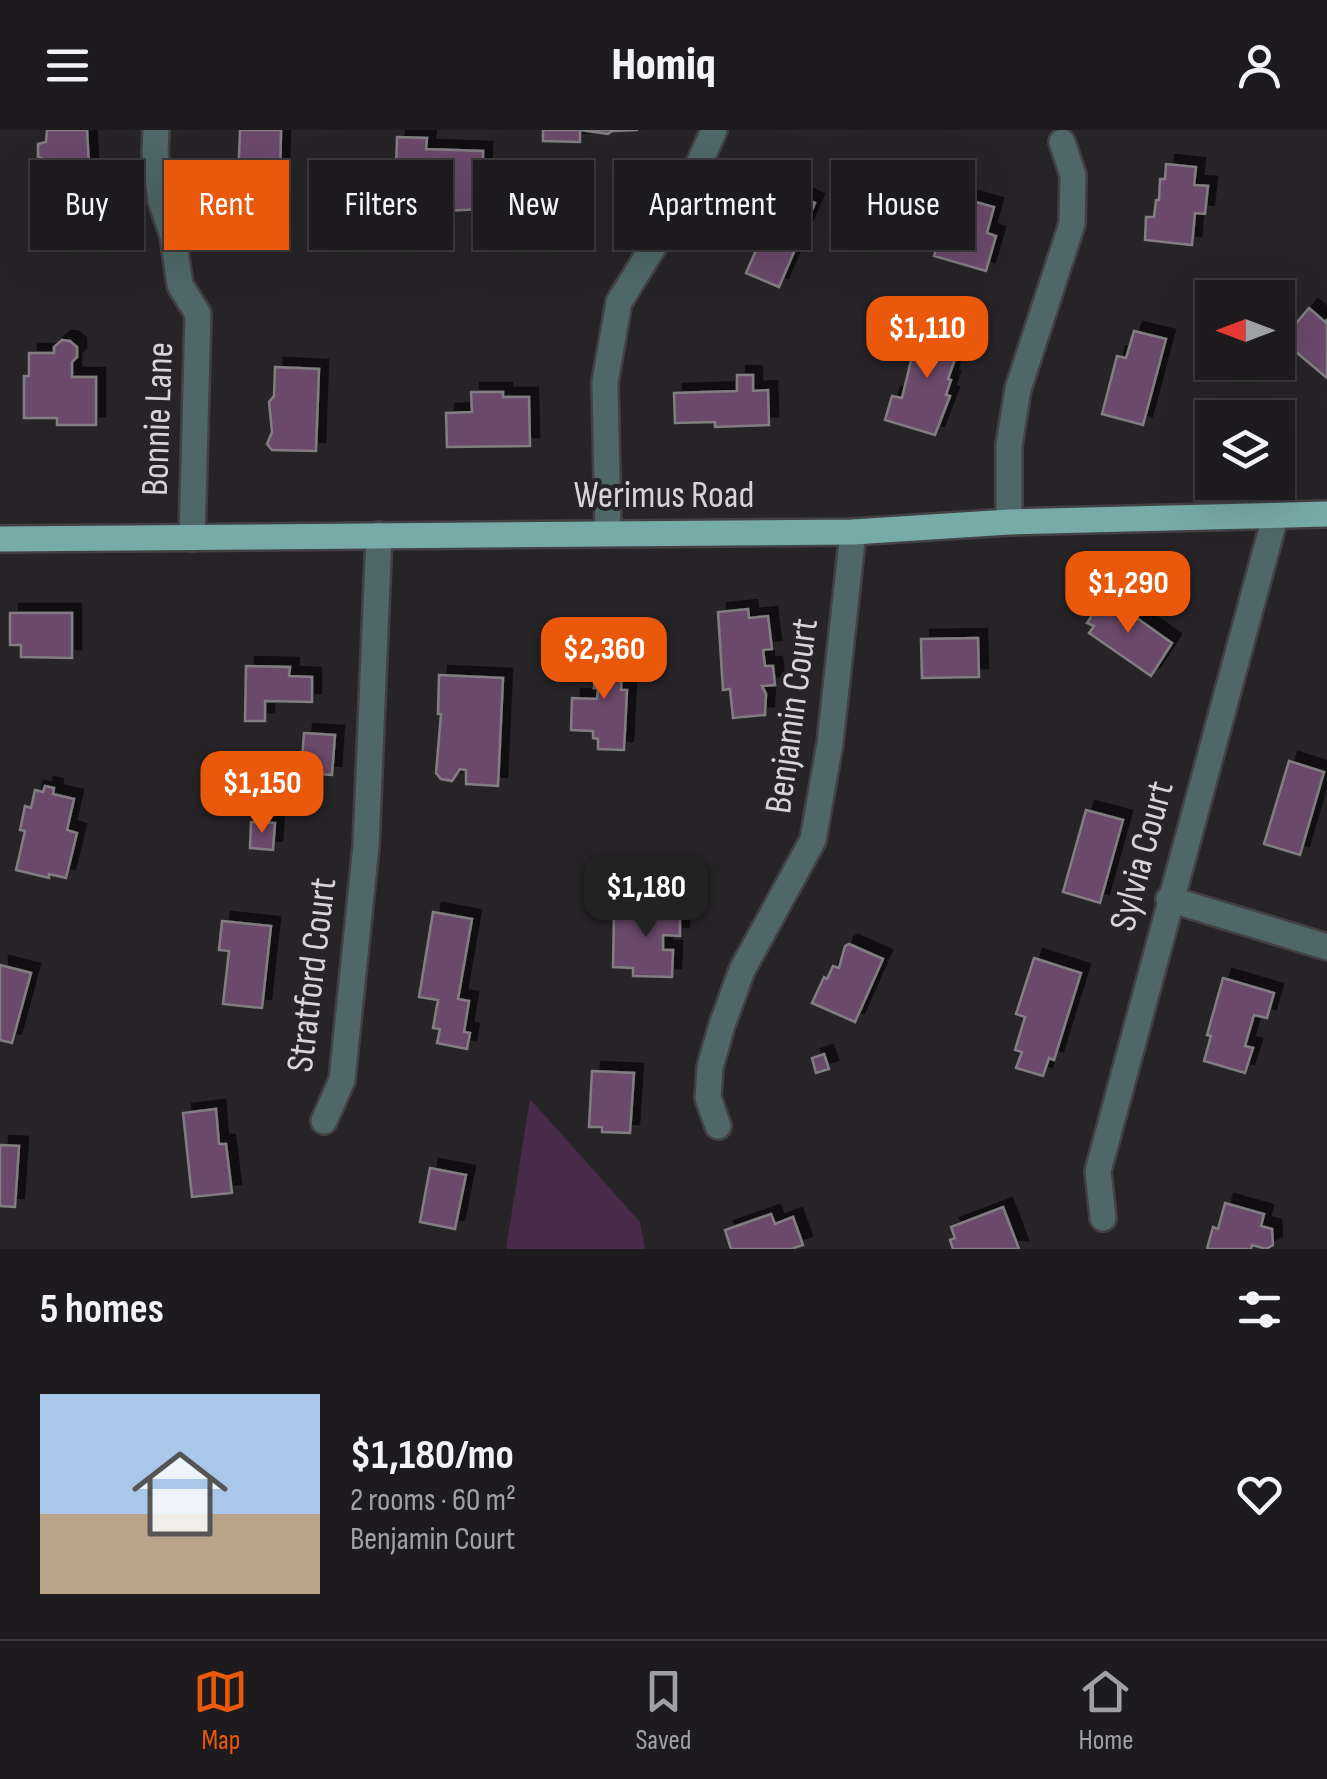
<!DOCTYPE html>
<html lang="en">
<head>
<meta charset="utf-8">
<style>
	:root { --surface:#1d1b1d; --page:#2a282a; --text:#f1f3f6; --muted:#a0a1a4; --line:#3b393b; --accent:#ea580c }
	body { margin:0; font-family:"Sofia Sans Condensed",sans-serif; background:var(--page); color:var(--text); height:100vh; display:flex; flex-direction:column; font-size:38px; white-space:nowrap }
	* { box-sizing:border-box; margin:0 }
	p { font-size:32px; color:var(--muted) }
	.icon { flex:none; width:55px; height:55px; fill:none; stroke:currentColor; stroke-width:2; stroke-linecap:round; stroke-linejoin:round }
	.map { position:relative; height:1119px; overflow:hidden }
	.panel { display:flex; flex-direction:column; background:var(--surface); flex:1 }
	.panel>* { flex:none }
	.hud { position:absolute; left:30px; top:30px; width:1268px; height:90px; display:flex; gap:20px }
	.needle { width:65px; rotate:270deg }
	.tools { position:absolute; left:1195px; top:150px; display:grid; gap:20px }
	.tools a { display:grid; place-items:center; width:100px; height:100px; border-radius:0px; background:var(--surface); box-shadow:0 10px 40px #0002,0 0 0 2px var(--line); font-size:50px }
	.price { position:absolute; translate:-50% -85px; padding:0 22px; border-radius:20px; background:var(--accent); color:#fff; font-size:32px; line-height:65px; filter:drop-shadow(0 2px 5px #0008) }
	.price::after { content:''; position:absolute; left:50%; top:60px; width:30px; height:22px; margin-left:-15px; background:inherit; clip-path:polygon(0 0,100% 0,50% 100%) }
	.price.active { background:#222; color:#fff }
	ul { padding:0; list-style:none }
	li { display:flex; align-items:center; gap:30px; height:250px; padding:0 40px }
	li+li { border-top:2px solid var(--line) }
	li span { display:grid; place-items:center; flex:none; width:280px; height:200px; border-radius:0px; color:#555 }
	li>.icon { margin-inline-start:auto }
	span .icon { width:120px; height:120px; fill:#fffc; stroke-width:1 }
	li b { font-size:42px }
	h2 { display:flex; justify-content:space-between; align-items:center; height:120px; padding:0 40px; font-size:42px }
	.pill { padding:0 35px; border-radius:0px; background:var(--surface); box-shadow:0 10px 40px #0002,0 0 0 2px var(--line); font-size:35px; line-height:90px }
	.pill.active { background:var(--accent); color:#fff }
	header { display:flex; justify-content:space-between; align-items:center; height:130px; padding:0 40px; background:var(--surface); font-size:45px; font-weight:800 }
	.dock { display:flex; justify-content:space-around; align-items:center; height:140px; border-top:2px solid var(--line); background:var(--surface); font-size:28px; color:var(--muted) }
	.dock a { display:grid; justify-items:center; gap:5px }
	.dock .active { color:var(--accent) }
	.map>svg:first-child { display:block }
	.green { fill:#482b48 }
	.building { fill:#6a496a; stroke:#817e81; stroke-width:2.5; filter:url(#shadow) }
	.lines { fill:none; stroke-linecap:round; stroke-linejoin:round }
	.minor-casing { stroke:#434043; stroke-width:30 }
	.major-casing { stroke:#434043; stroke-width:30 }
	.minor { stroke:#4f6867; stroke-width:25 }
	.major { stroke:#76aba8; stroke-width:25 }
	.labels { text-anchor:middle; dominant-baseline:central; stroke-width:8; stroke-linejoin:round; paint-order:stroke }
	.street-label { font-size:38px; fill:#d6d4d6; stroke:#272427 }
</style>
</head>
<body>
<header><svg class="icon" aria-label="menu" viewBox="0 0 24 24"><path d="M4 6h16M4 12h16M4 18h16"/></svg>Homiq<svg class="icon" aria-label="person" viewBox="0 0 24 24"><circle cx="12" cy="8" r="4"/><path d="M4 21q1-7 8-7t8 7"/></svg></header>
<div class="map">
<svg width="1327" height="1119" viewBox="0 0 1327 1119">
	<defs>
		<filter id="shadow"><feDropShadow dx="9" dy="-9" stdDeviation="0" flood-color="#0009"/></filter>
	</defs>
	<rect width="100%" height="100%" fill="#272427"/>
	<path class="green" d="M 530,969 L 640,1092 L 645,1119 L 506,1119 Z"/>
	<g class="building">
		<path d="M 47,0 L 87,0 L 89,36 L 85,36 L 83,61 L 87,61 L 87,87 L 46,85 L 46,30 L 38,27 L 38,14 L 46,12 Z"/>
		<path d="M 240,0 L 281,0 L 280,53 L 238,52 Z"/>
		<path d="M 543,0 L 638,0 L 612,1 L 608,4 L 580,0 L 580,12 L 543,11 Z"/>
		<path d="M 397,7 L 427,8 L 426,19 L 483,21 L 482,79 L 445,81 L 441,72 L 395,71 Z"/>
		<path d="M 1166,34 L 1196,37 L 1194,55 L 1208,56 L 1205,84 L 1195,83 L 1192,115 L 1145,110 L 1146,87 L 1154,87 L 1156,70 L 1159,70 L 1160,49 L 1165,49 Z"/>
		<path d="M 790,62 L 815,73 L 779,157 L 746,143 L 765,100 L 772,103 Z"/>
		<path d="M 951,65 L 994,77 L 987,103 L 996,106 L 986,141 L 934,126 L 941,104 L 935,97 L 936,90 L 944,88 Z"/>
		<path d="M 1309,178 L 1325,192 L 1327,190 L 1327,248 L 1282,210 Z"/>
		<path d="M 920,193 L 963,206 L 948,249 L 951,250 L 946,265 L 950,266 L 935,305 L 885,290 L 892,266 L 902,268 Z"/>
		<path d="M 1134,201 L 1166,209 L 1143,295 L 1102,284 L 1117,226 L 1126,228 Z"/>
		<path d="M 62,210 L 70,211 L 77,217 L 77,227 L 72,232 L 72,247 L 96,247 L 96,295 L 57,295 L 57,288 L 24,288 L 24,246 L 29,246 L 29,223 L 54,223 L 54,217 Z"/>
		<path d="M 275,237 L 319,239 L 316,321 L 272,320 L 267,314 L 272,302 L 269,272 L 274,266 Z"/>
		<path d="M 737,245 L 753,245 L 753,261 L 768,260 L 769,295 L 715,297 L 715,292 L 675,293 L 674,263 L 737,261 Z"/>
		<path d="M 471,262 L 503,262 L 503,267 L 529,267 L 530,316 L 447,317 L 446,283 L 472,282 Z"/>
		<path d="M 1103,468 L 1108,472 L 1110,469 L 1172,513 L 1151,546 L 1089,503 L 1094,496 L 1087,493 Z"/>
		<path d="M 748,479 L 749,488 L 768,486 L 772,519 L 763,520 L 765,536 L 773,536 L 775,555 L 762,556 L 766,564 L 765,585 L 733,588 L 730,559 L 723,560 L 718,482 Z"/>
		<path d="M 10,483 L 72,483 L 72,528 L 21,527 L 21,515 L 10,515 Z"/>
		<path d="M 978,508 L 979,547 L 922,548 L 921,509 Z"/>
		<path d="M 596,515 L 623,516 L 621,560 L 627,560 L 624,620 L 598,619 L 598,609 L 593,608 L 593,601 L 571,600 L 572,568 L 597,569 L 598,558 L 594,558 Z"/>
		<path d="M 246,536 L 290,537 L 289,546 L 312,547 L 312,572 L 265,571 L 265,591 L 245,591 Z"/>
		<path d="M 439,545 L 503,548 L 498,656 L 466,654 L 466,640 L 460,639 L 452,651 L 441,649 L 436,643 L 441,584 L 438,584 Z"/>
		<path d="M 304,603 L 335,605 L 332,645 L 301,643 Z"/>
		<path d="M 1289,631 L 1324,642 L 1300,725 L 1264,714 Z"/>
		<path d="M 45,656 L 54,658 L 53,664 L 74,669 L 67,700 L 77,703 L 66,748 L 49,744 L 49,748 L 16,740 L 25,701 L 20,700 L 25,676 L 31,678 L 35,660 L 43,662 Z"/>
		<path d="M 1086,680 L 1123,690 L 1100,773 L 1063,762 Z"/>
		<path d="M 251,692 L 275,693 L 273,720 L 250,718 Z"/>
		<path d="M 635,776 L 680,777 L 680,806 L 663,805 L 663,820 L 673,820 L 672,847 L 633,846 L 633,838 L 613,837 L 614,783 L 635,784 Z"/>
		<path d="M 433,782 L 472,789 L 458,869 L 469,871 L 464,902 L 470,903 L 467,919 L 437,913 L 440,899 L 433,898 L 438,870 L 419,867 Z"/>
		<path d="M 222,791 L 271,796 L 262,878 L 223,874 L 229,821 L 219,820 Z"/>
		<path d="M 849,814 L 883,829 L 855,892 L 812,873 L 824,847 L 827,849 L 833,836 L 839,838 L 845,816 Z"/>
		<path d="M 1034,828 L 1081,843 L 1054,930 L 1049,928 L 1043,946 L 1016,938 L 1022,922 L 1015,920 L 1025,887 L 1016,884 Z"/>
		<path d="M 0,835 L 31,843 L 12,913 L 0,910 Z"/>
		<path d="M 1223,848 L 1274,863 L 1267,888 L 1254,885 L 1245,916 L 1253,918 L 1245,943 L 1204,931 L 1211,906 L 1207,905 Z"/>
		<path d="M 824,924 L 829,939 L 816,943 L 812,928 Z"/>
		<path d="M 592,941 L 634,943 L 630,1003 L 602,1002 L 602,997 L 589,997 Z"/>
		<path d="M 216,979 L 219,1014 L 226,1014 L 232,1063 L 192,1067 L 183,983 Z"/>
		<path d="M 0,1015 L 19,1016 L 15,1077 L 0,1076 Z"/>
		<path d="M 430,1038 L 466,1045 L 455,1099 L 420,1092 Z"/>
		<path d="M 1225,1073 L 1264,1084 L 1261,1096 L 1272,1099 L 1273,1115 L 1266,1119 L 1252,1115 L 1251,1119 L 1207,1119 L 1213,1097 L 1218,1099 Z"/>
		<path d="M 1003,1077 L 1019,1119 L 953,1119 L 950,1110 L 955,1108 L 951,1097 Z"/>
		<path d="M 771,1084 L 775,1094 L 793,1087 L 803,1115 L 791,1119 L 731,1119 L 725,1100 Z"/>
	</g>
	<g class="lines">
		<defs>
			<g id="minor">
				<path d="M 156,0 L 155,23 L 161,71 L 173,106 L 180,155 L 198,184 L 192,408"/>
				<path d="M 1009,392 L 1009,315 L 1018,259 L 1072,94 L 1073,45 L 1062,12"/>
				<path d="M 608,402 L 605,252 L 619,172 L 660,106 L 695,43 L 714,0"/>
				<path d="M 1169,769 L 1327,817"/>
				<path d="M 324,991 L 342,950 L 366,716 L 379,405"/>
				<path d="M 718,996 L 708,968 L 710,937 L 722,895 L 742,840 L 813,710 L 830,613 L 853,402"/>
				<path d="M 1103,1088 L 1098,1041 L 1275,387"/>
			</g>
			<path id="major" d="M 0,409 L 853,402 L 1009,392 L 1327,384"/>
		</defs>
		<use href="#minor" class="minor-casing"/>
		<use href="#major" class="major-casing"/>
		<use href="#minor" class="minor"/>
		<use href="#major" class="major"/>
	</g>
	<g class="labels">
		<g class="street-label">
			<text transform="translate(158 289) rotate(-88)">Bonnie Lane</text>
			<text x="664" y="365">Werimus Road</text>
			<text transform="translate(792 586) rotate(-82)">Benjamin Court</text>
			<text transform="translate(1142 726) rotate(-75)">Sylvia Court</text>
			<text transform="translate(312 845) rotate(-83)">Stratford Court</text>
		</g>
	</g>
</svg>
<div class="tools">
<a><svg class="needle" viewBox="-14 -14 28 28"><path d="M0-13l5 13h-10z" fill="#e53935"/><path d="M0 13l5-13h-10z" fill="#a0a1a4"/></svg></a>
<a><svg class="icon" aria-label="layers" viewBox="0 0 24 24"><path d="M12 4l9 5-9 5-9-5zM3 14l9 5 9-5"/></svg></a>
</div>
<b class="price" style="left:927px;top:251px">$1,110</b>
<b class="price" style="left:1128px;top:506px">$1,290</b>
<b class="price" style="left:604px;top:572px">$2,360</b>
<b class="price" style="left:262px;top:706px">$1,150</b>
<b class="price active" style="left:646px;top:810px">$1,180</b>
<div class="hud">
<a class="pill">Buy</a>
<a class="pill active">Rent</a>
<a class="pill">Filters</a>
<a class="pill">New</a>
<a class="pill">Apartment</a>
<a class="pill">House</a>
</div>
</div>
<section class="panel">
<h2>5 homes<svg class="icon" aria-label="filters" viewBox="0 0 24 24"><path d="M4 7h16M4 17h16"/><circle cx="9" cy="7" r="2"/><circle cx="15" cy="17" r="2"/></svg></h2>
<ul>
<li><span style="background:linear-gradient(#a9c7e8 60%,#b9a48a 0)"><svg class="icon" aria-label="home" viewBox="0 0 24 24"><path d="M3 11l9-7 9 7M6 9v11h12V9"/></svg></span><div><b>$1,180/mo</b><p>2 rooms · 60 m²</p><p>Benjamin Court</p></div><svg class="icon" aria-label="heart" viewBox="0 0 24 24"><path d="M12 20l-8-8c-3-5 5-10 8-4 3-6 11-1 8 4z"/></svg></li>
</ul>
</section>
<nav class="dock">
<a class="active"><svg class="icon" aria-label="map" viewBox="0 0 24 24"><path d="M3 6l6-2 6 2 6-2v14l-6 2-6-2-6 2zM9 4v14M15 6v14"/></svg>Map</a>
<a><svg class="icon" aria-label="saved" viewBox="0 0 24 24"><path d="M7 4h10v16l-5-4-5 4z"/></svg>Saved</a>
<a><svg class="icon" aria-label="home" viewBox="0 0 24 24"><path d="M3 11l9-7 9 7M6 9v11h12V9"/></svg>Home</a>
</nav>
</body>
</html>
